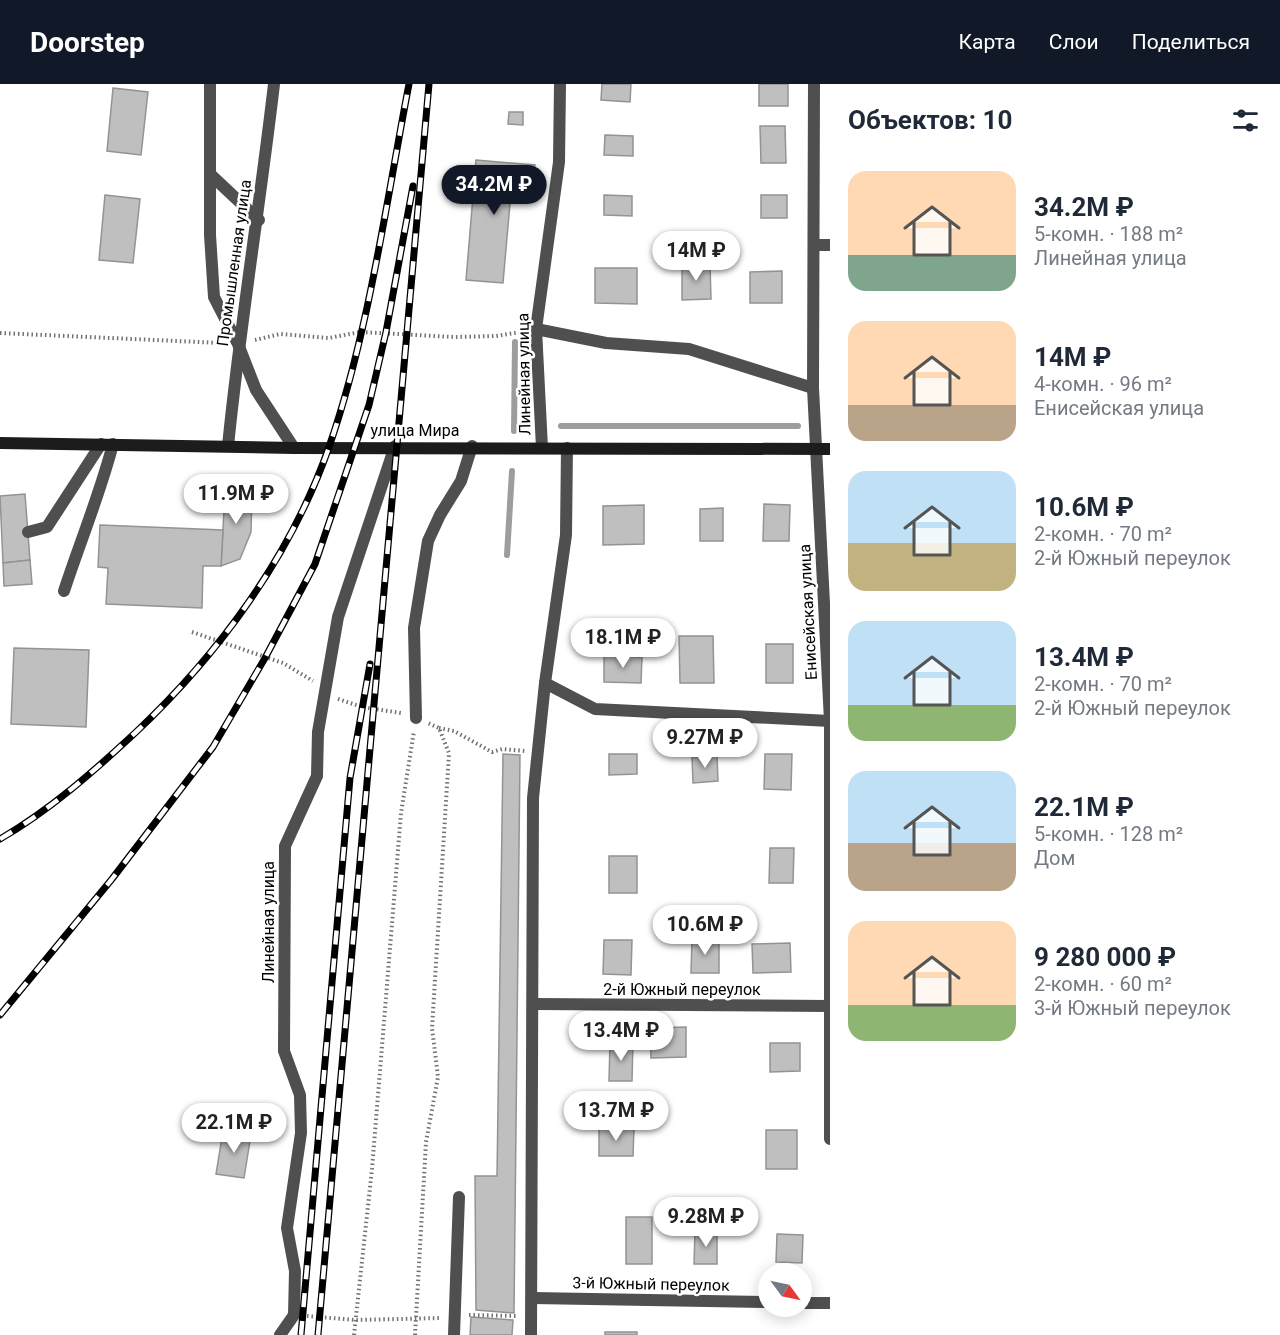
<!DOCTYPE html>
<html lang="ru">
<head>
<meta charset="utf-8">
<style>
	:root { --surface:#fff; --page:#f6f6f7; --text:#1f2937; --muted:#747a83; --accent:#111827 }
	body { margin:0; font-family:Roboto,sans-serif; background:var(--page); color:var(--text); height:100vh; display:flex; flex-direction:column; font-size:22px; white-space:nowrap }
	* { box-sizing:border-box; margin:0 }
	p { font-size:20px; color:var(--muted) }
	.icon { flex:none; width:33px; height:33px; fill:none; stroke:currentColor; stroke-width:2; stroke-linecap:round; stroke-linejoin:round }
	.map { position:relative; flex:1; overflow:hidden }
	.panel { display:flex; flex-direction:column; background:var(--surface); width:450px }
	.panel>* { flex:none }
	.needle { width:39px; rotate:123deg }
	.buttons { position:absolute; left:758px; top:1179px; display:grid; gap:12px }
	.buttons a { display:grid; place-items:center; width:54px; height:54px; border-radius:50%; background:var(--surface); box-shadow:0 3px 15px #0003; font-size:30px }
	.price { position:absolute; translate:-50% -51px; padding:0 14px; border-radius:21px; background:#fff; color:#222; font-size:20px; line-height:39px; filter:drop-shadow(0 2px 3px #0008) }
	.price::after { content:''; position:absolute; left:50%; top:36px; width:18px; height:14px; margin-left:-9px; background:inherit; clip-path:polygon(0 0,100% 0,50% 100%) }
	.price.selected { background:var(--accent); color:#fff }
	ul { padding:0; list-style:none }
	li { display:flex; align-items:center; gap:18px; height:150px; padding:0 18px }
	li span { display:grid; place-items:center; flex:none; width:168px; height:120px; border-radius:18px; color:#555 }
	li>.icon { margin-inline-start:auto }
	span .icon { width:72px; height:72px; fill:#fffc; stroke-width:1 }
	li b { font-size:26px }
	h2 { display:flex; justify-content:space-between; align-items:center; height:72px; padding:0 18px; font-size:26px }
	header { display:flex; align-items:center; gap:36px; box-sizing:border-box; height:84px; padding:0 30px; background:var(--accent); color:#fff }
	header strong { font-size:28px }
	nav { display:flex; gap:33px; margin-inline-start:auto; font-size:21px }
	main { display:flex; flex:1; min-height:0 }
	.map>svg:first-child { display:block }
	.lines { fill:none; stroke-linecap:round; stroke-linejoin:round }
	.stream { stroke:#9d9d9d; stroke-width:6 }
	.building { fill:#bfbfbf; stroke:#939393; stroke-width:1.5 }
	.path { stroke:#717171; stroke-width:4; stroke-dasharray:1.5 3; stroke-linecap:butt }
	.lane { stroke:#4f4f4f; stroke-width:12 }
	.street { stroke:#4f4f4f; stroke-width:12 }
	.secondary { stroke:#1c1c1c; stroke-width:12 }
	.rail-casing { stroke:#000; stroke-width:7 }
	.rail { stroke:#fff; stroke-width:4.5; stroke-dasharray:14; stroke-linecap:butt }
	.labels { text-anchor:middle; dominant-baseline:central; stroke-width:5; stroke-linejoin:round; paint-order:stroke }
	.street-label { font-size:16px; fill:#000; stroke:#fff }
</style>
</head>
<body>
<header>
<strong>Doorstep</strong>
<nav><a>Карта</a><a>Слои</a><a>Поделиться</a></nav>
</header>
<main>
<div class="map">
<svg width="830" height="1251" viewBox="0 0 830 1251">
	<rect width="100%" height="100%" fill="#fff"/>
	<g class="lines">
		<g class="stream">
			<path d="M 561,342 L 798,342"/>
			<path d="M 514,347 L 515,258"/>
			<path d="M 507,471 L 512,387"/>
		</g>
	</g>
	<g class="building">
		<path d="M 602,0 L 631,0 L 630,18 L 601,16 Z"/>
		<rect x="759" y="0" width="29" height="22"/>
		<path d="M 113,4 L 148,8 L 141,71 L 107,67 Z"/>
		<path d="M 509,28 L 523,28 L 523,41 L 508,40 Z"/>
		<path d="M 760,42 L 785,42 L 786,79 L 761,79 Z"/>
		<path d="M 605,51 L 633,52 L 633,72 L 604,71 Z"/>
		<path d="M 476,76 L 535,81 L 532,110 L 511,108 L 503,199 L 466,196 Z"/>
		<path d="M 105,111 L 140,115 L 133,179 L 99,176 Z"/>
		<path d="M 604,111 L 632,112 L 632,132 L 604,131 Z"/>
		<rect x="761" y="111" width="26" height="23"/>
		<path d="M 710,180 L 711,215 L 682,216 L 682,181 Z"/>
		<path d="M 595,184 L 637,184 L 637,220 L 595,219 Z"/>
		<path d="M 782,187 L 782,219 L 750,219 L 750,188 Z"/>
		<path d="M 225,407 L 252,408 L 251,448 L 240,475 L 221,482 Z"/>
		<path d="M 25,410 L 30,476 L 3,479 L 0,412 Z"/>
		<path d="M 764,420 L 790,421 L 789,457 L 763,457 Z"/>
		<path d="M 644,421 L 644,460 L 603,461 L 603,422 Z"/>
		<path d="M 723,424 L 723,457 L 700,457 L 700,425 Z"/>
		<path d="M 100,441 L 223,446 L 221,482 L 203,482 L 202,524 L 106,520 L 108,484 L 98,483 Z"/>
		<path d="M 30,476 L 32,500 L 4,502 L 3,479 Z"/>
		<path d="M 679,552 L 713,552 L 714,599 L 680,599 Z"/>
		<rect x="766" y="560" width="27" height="39"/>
		<path d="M 14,564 L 89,566 L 86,643 L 11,640 Z"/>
		<path d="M 604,572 L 642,573 L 641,599 L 604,598 Z"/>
		<path d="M 503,670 L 520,671 L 514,1229 L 476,1226 L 475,1092 L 497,1092 Z"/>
		<path d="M 609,670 L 637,670 L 637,690 L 609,691 Z"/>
		<path d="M 765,670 L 792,670 L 791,706 L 764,705 Z"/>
		<path d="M 717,672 L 718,697 L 693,699 L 692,673 Z"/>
		<path d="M 770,764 L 794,764 L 793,799 L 769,799 Z"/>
		<rect x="609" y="772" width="28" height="37"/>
		<path d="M 692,855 L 719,856 L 719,889 L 691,889 Z"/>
		<path d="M 604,856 L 632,856 L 631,891 L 603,890 Z"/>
		<path d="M 790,859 L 791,888 L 753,889 L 752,860 Z"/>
		<path d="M 686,943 L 686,973 L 651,974 L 650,944 Z"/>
		<path d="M 610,958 L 633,958 L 632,997 L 609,997 Z"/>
		<path d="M 770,959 L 800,959 L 800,987 L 770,988 Z"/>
		<path d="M 634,1043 L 633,1072 L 599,1072 L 599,1044 Z"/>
		<rect x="766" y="1046" width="31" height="39"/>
		<path d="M 223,1047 L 251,1051 L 244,1094 L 216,1090 Z"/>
		<rect x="626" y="1133" width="26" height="47"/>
		<path d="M 695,1148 L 717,1148 L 717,1180 L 694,1180 Z"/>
		<path d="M 777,1150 L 803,1151 L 802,1179 L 776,1178 Z"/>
		<path d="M 471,1233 L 513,1236 L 512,1251 L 470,1251 Z"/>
		<rect x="605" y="1248" width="32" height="3"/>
	</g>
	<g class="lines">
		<g class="path">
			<path d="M 0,249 L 221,259"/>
			<path d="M 255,256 L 280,250 L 329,254 L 360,248 L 454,253 L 496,252 L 521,248"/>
			<path d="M 192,548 L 283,579 L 313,597"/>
			<path d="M 338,615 L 362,623 L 401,629"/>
			<path d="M 439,644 L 454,647 L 492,668 L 502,665 L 525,667"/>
			<path d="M 469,1231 L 518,1232"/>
			<path d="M 307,1232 L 355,1236 L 441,1234"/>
			<path d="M 354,1251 L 372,1085 L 401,729 L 414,647"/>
			<path d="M 415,1251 L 426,1058 L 438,993 L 432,944 L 449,669 L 439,644 L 428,639"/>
		</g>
		<g class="lane">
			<path d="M 210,0 L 210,151 L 214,213 L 238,260 L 256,306 L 294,364"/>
			<path d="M 211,91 L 259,136"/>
			<path d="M 814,161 L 830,161"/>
			<path d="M 536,245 L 606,259 L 689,265 L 813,304"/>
			<path d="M 28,448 L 47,443 L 101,360"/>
			<path d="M 64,507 C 80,458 100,410 113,360"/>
			<path d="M 416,634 L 414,544 L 428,457 L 440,431 L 461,397 L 472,362"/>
			<path d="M 280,1251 L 294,1231 L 295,1187 L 287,1144 L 301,1049 L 300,1011 L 284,967 L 285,762 L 317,692 L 318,648 L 338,533 L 395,362"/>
			<path d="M 454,1251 L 459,1113"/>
		</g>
		<g class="street">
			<path d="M 814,0 L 813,304 L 830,637 L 830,1055"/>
			<path d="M 228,362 C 240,241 260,121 274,0"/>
			<path d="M 542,364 L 536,245 L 559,78 L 560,0"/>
			<path d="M 545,599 L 595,625 L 830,637"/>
			<path d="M 534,920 L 830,922"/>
			<path d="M 533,1214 L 768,1218"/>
			<path d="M 801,1219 L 830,1219"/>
			<path d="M 531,1251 L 533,714 L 545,599 L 566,451 L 567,364"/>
		</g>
		<path class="secondary" d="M 0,359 L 294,364 L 830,365"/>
		<defs>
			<g id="rail">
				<path d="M 0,755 C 50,726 93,688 135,649 C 219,570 291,472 329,363 C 369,248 386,119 409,0"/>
				<path d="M 0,931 L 112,795 L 213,663 L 265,574 L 315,480 L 369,321 L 386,248 L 413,102"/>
				<path d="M 301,1251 L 350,694 L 370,580"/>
				<path d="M 318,1251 L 429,0"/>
			</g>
		</defs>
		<use href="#rail" class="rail-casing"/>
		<use href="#rail" class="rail"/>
	</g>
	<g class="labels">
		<g class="street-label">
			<text transform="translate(234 179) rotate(-82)">Промышленная улица</text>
			<text transform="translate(524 290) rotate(-91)">Линейная улица</text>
			<text x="415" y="346">улица Мира</text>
			<text transform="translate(808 528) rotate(-93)">Енисейская улица</text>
			<text transform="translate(268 838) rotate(-90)">Линейная улица</text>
			<text x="682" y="905">2-й Южный переулок</text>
			<text transform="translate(651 1200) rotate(1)">3-й Южный переулок</text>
		</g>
	</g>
</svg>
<div class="buttons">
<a><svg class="needle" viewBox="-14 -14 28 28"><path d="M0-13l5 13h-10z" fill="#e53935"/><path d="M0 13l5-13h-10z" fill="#747a83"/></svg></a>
</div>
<b class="price selected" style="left:494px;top:132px">34.2M ₽</b>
<b class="price" style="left:696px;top:198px">14M ₽</b>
<b class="price" style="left:236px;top:441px">11.9M ₽</b>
<b class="price" style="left:623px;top:585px">18.1M ₽</b>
<b class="price" style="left:705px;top:685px">9.27M ₽</b>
<b class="price" style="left:705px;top:872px">10.6M ₽</b>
<b class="price" style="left:621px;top:978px">13.4M ₽</b>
<b class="price" style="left:616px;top:1058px">13.7M ₽</b>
<b class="price" style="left:234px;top:1070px">22.1M ₽</b>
<b class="price" style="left:706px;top:1164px">9.28M ₽</b>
</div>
<section class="panel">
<h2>Объектов: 10<svg class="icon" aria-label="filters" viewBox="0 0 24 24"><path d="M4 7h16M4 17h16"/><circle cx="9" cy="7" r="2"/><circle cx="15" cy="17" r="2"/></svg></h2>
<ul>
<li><span style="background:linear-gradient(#ffd9b3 70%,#7fa58c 0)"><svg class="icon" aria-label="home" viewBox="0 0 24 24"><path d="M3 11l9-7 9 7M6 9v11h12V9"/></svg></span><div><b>34.2M ₽</b><p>5-комн. · 188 m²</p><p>Линейная улица</p></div></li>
<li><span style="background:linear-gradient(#ffd9b3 70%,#b9a48a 0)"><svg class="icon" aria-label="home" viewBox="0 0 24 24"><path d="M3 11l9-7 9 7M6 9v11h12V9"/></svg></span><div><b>14M ₽</b><p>4-комн. · 96 m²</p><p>Енисейская улица</p></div></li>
<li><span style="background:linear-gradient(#bfe0f5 60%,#c2b280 0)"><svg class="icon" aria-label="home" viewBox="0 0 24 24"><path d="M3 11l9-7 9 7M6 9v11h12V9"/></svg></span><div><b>10.6M ₽</b><p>2-комн. · 70 m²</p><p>2-й Южный переулок</p></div></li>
<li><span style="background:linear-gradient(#bfe0f5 70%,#8fb573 0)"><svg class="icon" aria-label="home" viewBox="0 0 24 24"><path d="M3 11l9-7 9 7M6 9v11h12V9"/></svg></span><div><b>13.4M ₽</b><p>2-комн. · 70 m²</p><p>2-й Южный переулок</p></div></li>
<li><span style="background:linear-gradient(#bfe0f5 60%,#b9a48a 0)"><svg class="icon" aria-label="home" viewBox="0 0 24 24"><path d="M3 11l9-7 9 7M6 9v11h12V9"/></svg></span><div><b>22.1M ₽</b><p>5-комн. · 128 m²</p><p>Дом</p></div></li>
<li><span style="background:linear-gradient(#ffd9b3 70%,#8fb573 0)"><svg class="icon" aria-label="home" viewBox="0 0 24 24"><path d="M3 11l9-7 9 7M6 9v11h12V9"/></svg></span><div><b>9 280 000 ₽</b><p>2-комн. · 60 m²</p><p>3-й Южный переулок</p></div></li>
</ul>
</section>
</main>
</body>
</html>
